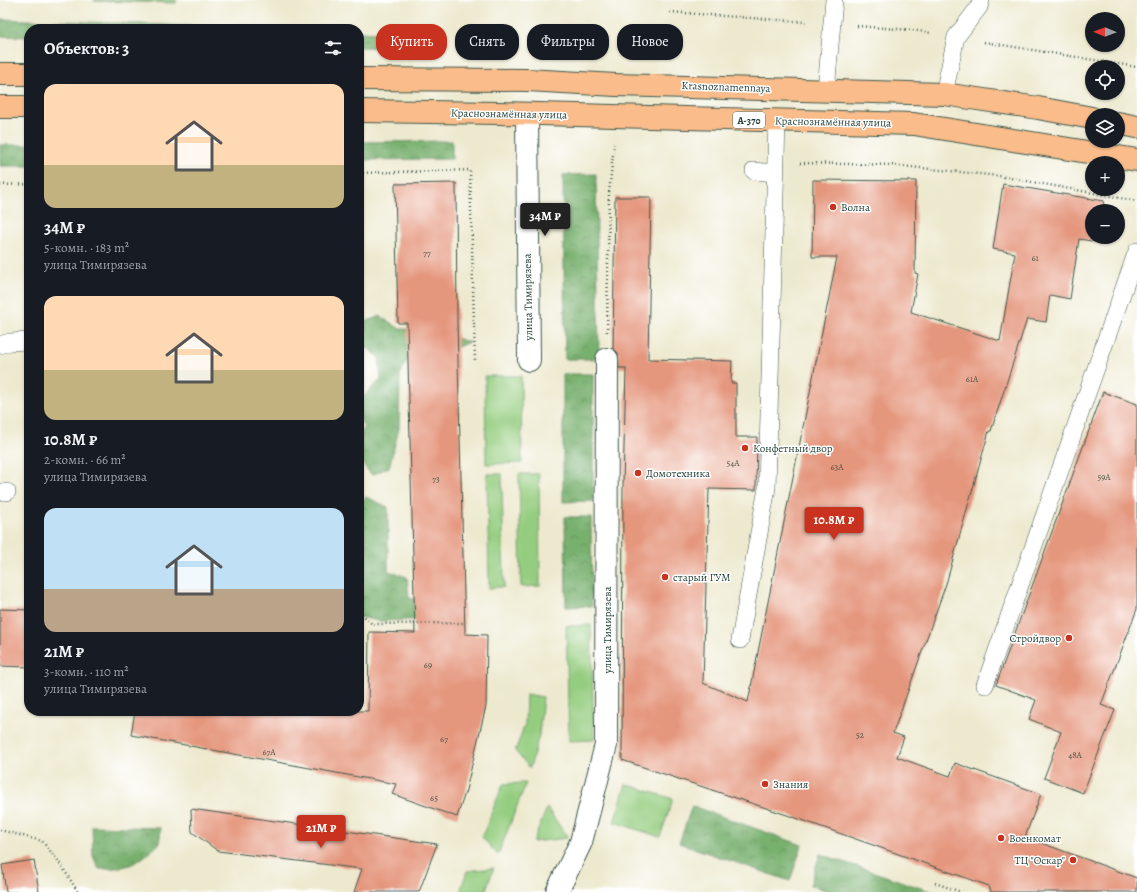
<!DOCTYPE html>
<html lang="ru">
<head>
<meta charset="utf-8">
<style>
	:root { --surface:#171b24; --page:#20242c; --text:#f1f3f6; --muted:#9ea1a6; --accent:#c8321e }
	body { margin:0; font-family:Alegreya,serif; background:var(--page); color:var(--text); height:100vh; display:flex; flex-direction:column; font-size:15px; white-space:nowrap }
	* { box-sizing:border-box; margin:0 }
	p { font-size:13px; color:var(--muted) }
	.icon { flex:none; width:22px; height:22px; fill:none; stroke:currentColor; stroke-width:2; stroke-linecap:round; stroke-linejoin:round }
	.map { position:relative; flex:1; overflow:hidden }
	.side { position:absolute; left:24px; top:24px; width:340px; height:692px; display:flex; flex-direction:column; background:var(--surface); border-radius:16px; box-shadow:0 1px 3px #0004 }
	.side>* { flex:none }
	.banner { position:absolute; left:376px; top:24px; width:380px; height:36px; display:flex; gap:8px }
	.needle { width:26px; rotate:271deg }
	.controls { position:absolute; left:1085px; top:12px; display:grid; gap:8px }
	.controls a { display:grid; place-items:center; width:40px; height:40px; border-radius:50%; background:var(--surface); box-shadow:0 1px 3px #0004; font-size:20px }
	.price { position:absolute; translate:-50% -34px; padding:0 9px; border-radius:4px; background:var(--accent); color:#fff; font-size:13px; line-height:26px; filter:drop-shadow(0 1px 2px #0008) }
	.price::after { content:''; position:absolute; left:50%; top:24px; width:12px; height:9px; margin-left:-6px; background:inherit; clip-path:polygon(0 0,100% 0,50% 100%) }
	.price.selected { background:#222; color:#fff }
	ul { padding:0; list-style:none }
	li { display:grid; align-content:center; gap:8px; height:212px; padding:0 20px }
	li span { display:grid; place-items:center; height:124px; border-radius:12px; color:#555 }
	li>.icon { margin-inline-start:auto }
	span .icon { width:72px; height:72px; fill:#fffc; stroke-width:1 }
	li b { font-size:17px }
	h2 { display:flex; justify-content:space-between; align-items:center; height:48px; padding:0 20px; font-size:17px }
	.tag { padding:0 14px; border-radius:16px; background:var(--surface); box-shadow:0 1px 3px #0004; font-size:14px; line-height:36px }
	.tag.selected { background:var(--accent); color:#fff }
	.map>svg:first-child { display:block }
	.grass { fill:#95cd80; stroke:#5a855a }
	.forest { fill:url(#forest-crowns); stroke:#4c7651 }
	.building { fill:#e5977e }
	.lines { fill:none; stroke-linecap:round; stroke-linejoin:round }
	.lane-casing { stroke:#3e574b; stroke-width:18 }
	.street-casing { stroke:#3e574b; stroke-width:24 }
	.highway-casing { stroke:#3e574b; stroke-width:24 }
	.path { stroke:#3e574b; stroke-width:2.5; stroke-dasharray:1 3; stroke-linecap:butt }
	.lane { stroke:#fff; stroke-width:17 }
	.street { stroke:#fff; stroke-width:22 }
	.highway { stroke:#f9bc8a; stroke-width:22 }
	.poi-dot { fill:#c8321e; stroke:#fff; stroke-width:1.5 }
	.labels { text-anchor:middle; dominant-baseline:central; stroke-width:3; stroke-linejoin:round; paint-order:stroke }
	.number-label { font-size:9px; fill:#505446 }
	.shield { fill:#fff; stroke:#627771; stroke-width:1 }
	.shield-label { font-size:10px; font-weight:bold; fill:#1f3d34 }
	.street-label { font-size:11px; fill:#1f3d34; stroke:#fff }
	.poi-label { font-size:11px; fill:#1f3d34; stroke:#fff; text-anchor:start }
</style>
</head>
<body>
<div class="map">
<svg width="1137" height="892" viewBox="0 0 1137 892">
	<defs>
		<pattern id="forest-crowns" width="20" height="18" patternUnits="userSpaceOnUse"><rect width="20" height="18" fill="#78b06e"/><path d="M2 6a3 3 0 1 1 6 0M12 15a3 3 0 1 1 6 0" fill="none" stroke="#62905b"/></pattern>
	</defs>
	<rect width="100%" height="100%" fill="#fff"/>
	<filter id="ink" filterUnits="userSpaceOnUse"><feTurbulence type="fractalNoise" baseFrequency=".025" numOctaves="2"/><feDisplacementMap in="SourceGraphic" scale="8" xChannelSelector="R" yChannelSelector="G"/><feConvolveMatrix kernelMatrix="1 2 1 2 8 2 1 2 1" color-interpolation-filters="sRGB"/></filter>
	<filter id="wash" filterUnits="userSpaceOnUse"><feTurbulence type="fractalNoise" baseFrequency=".012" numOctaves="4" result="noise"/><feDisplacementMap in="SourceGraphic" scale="16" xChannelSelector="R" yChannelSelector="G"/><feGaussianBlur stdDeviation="0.9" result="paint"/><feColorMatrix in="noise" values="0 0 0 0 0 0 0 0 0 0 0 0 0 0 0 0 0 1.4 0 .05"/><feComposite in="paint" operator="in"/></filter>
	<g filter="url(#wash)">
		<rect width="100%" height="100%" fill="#ede9cf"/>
		<g class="grass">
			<path d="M 94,0 L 176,0 L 176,3 L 94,1 Z"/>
			<path d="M 485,376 L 521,376 L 522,463 L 486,464 Z"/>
			<path d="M 487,474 L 502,474 L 504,587 L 489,588 Z"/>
			<path d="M 519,474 L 539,474 L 540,586 L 521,587 Z"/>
			<path d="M 591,625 L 594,740 L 569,741 L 566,626 Z"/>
			<path d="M 526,694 L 543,697 L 539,735 L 530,768 L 515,751 L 525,724 Z"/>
			<path d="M 526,783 L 498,855 L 482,837 L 503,784 Z"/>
			<path d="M 626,784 L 673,799 L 660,837 L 614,822 Z"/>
			<path d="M 547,808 L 568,838 L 533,842 Z"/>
			<path d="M 494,868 L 485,892 L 460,892 L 467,871 Z"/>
		</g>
		<g class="forest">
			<path d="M 0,19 L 276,29 L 29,29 L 29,37 L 0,36 Z"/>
			<path d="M 359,32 L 441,35 L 441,49 L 359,47 Z"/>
			<path d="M 452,141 L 452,159 L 359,160 L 359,142 Z"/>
			<rect x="0" y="145" width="29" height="21"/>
			<path d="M 596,174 L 599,359 L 565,359 L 563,175 Z"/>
			<path d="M 380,316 L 400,329 L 430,330 L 469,342 L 453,349 L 411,353 L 400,374 L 399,429 L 389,467 L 372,475 C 356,459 356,448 364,427 C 352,407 364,393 381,380 L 379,357 L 359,341 C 359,322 363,323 380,316 Z"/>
			<path d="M 563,374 L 593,374 L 593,501 L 563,502 Z"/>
			<path d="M 366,497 L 388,507 L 388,571 L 407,577 L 409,598 L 442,605 L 434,619 L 379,621 L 359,617 L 359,507 Z"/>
			<path d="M 565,517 L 591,517 L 592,606 L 566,607 Z"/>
			<path d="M 692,806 L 802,845 L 790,881 L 679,843 Z"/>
			<path d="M 92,826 L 161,828 L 159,844 C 135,865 131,868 99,869 L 93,856 Z"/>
			<path d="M 820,854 L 933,892 L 831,892 L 810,885 Z"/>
		</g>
		<g id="blocks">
			<g class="building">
				<path d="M 813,180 L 916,181 L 915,273 L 918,274 L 911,312 L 1000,341 L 1015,253 L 993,249 L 1003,184 L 1104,201 L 1102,211 L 1092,211 L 1092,237 L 1098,237 L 1097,242 L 1079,239 L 1070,299 L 1050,295 L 1046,322 L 1027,319 L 991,431 L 989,431 L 946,584 L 893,733 L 904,737 L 897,757 L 950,776 L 955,763 L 1041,794 L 1025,837 L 1137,878 L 1137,892 L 991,892 L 989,886 L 799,819 L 622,760 L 623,486 L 626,368 L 619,368 L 618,353 L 613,348 L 615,197 L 651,197 L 648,359 L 732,361 L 731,383 L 736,383 L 736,437 L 757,437 L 756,490 L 709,489 L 703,683 L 748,702 L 837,257 L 812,257 Z"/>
				<path d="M 456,183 L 457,322 L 465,634 L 487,635 L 486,706 L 466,790 L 457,817 L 392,794 L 396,784 L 131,735 L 135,711 L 368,711 L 369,632 L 415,633 L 407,323 L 398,323 L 395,184 Z"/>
				<path d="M 1103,392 L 1137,404 L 1137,609 L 1101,705 L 1115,710 L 1083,793 L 1044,778 L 1061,732 L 1029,719 L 1036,700 L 996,685 Z"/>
				<path d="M 0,609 L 29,610 L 29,667 L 0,666 Z"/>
				<path d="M 191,809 L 437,844 L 419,892 L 354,892 L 362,869 L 218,851 L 192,832 Z"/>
				<path d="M 34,860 L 39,892 L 6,892 L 2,865 Z"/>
			</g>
		</g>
	</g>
	<g filter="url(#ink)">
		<use href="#blocks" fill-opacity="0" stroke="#3e574b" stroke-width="1"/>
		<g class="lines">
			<defs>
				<g id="lane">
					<path d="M 826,90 L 834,0"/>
					<path d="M 944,94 L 956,37 L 979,7 L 981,0"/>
					<path d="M 754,171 L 775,173"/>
					<path d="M 0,345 L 10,342 L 29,341"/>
					<path d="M 0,492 L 7,492"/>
					<path d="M 740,640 L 767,488 L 777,120"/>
					<path d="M 985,685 L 1137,251"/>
				</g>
				<g id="street">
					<path d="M 527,114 L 529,360"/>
					<path d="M 557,892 L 581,842 L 606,745 L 607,359"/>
				</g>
				<g id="highway">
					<path d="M 0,74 L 29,74"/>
					<path d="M 359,79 L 527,80 L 616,85 L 944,94 L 1038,108 L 1092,118"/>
					<path d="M 0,107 L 29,107"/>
					<path d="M 359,111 L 499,113 L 914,124 L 1137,160"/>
					<path d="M 1118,123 L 1137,127"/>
				</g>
			</defs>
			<use href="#lane" class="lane-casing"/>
			<use href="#street" class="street-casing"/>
			<use href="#highway" class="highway-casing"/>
			<g class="path">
				<path d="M 670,12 L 806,22"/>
				<path d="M 857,26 L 912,30 L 931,33"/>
				<path d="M 984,42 L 1137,67"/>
				<path d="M 800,163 L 891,165 L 999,176 L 1137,201"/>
				<path d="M 359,173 L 470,170 L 475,361"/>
				<path d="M 0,185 L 29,184"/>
				<path d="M 607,332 L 609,193 L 614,144"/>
				<path d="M 359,611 L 372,624 L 465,623"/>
				<path d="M 0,830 L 42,841 L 59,862 L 78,892"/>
				<path d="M 935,883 L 961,892"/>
			</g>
			<use href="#lane" class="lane"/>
			<use href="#street" class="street"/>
			<use href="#highway" class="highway"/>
		</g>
	</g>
	<g class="poi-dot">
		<circle cx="833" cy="207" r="4"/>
		<circle cx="745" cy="448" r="4"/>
		<circle cx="638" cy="473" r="4"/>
		<circle cx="665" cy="577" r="4"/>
		<circle cx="1069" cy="638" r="4"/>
		<circle cx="765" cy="784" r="4"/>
		<circle cx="1001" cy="838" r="4"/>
		<circle cx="1073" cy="860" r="4"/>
	</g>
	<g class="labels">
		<g class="number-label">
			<text x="427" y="253">77</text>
			<text x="1035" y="258">61</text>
			<text x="972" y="379">61А</text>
			<text x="733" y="463">54А</text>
			<text x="837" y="467">63А</text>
			<text x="1104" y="477">59А</text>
			<text x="436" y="479">73</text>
			<text x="428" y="665">69</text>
			<text x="860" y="735">52</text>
			<text x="444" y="739">67</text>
			<text x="269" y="752">67А</text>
			<text x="1075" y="755">48А</text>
			<text x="434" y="798">65</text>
		</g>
		<rect class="shield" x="733" y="112" width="32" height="16" rx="3"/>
		<g class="shield-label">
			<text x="749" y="120">А-370</text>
		</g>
		<g class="street-label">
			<text transform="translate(726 87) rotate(2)">Krasnoznamennaya</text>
			<text transform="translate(509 114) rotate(1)">Краснознамённая улица</text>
			<text transform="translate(833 122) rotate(1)">Краснознамённая улица</text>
			<text transform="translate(528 297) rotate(-91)">улица Тимирязева</text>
			<text transform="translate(607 630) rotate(-90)">улица Тимирязева</text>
		</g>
		<g class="poi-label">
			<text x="841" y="207">Волна</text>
			<text x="753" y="448">Конфетный двор</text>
			<text x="646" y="473">Домотехника</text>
			<text x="673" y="577">старый ГУМ</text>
			<text x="1061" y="638" text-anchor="end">Стройдвор</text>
			<text x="773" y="784">Знания</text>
			<text x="1009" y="838">Военкомат</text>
			<text x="1065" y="860" text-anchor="end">ТЦ "Оскар"</text>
		</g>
	</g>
</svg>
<div class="controls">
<a><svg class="needle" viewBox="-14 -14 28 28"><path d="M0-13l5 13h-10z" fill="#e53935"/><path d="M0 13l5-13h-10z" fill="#9ea1a6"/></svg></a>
<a><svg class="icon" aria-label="locate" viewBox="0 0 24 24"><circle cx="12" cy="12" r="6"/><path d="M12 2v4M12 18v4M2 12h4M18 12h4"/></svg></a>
<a><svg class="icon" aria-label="layers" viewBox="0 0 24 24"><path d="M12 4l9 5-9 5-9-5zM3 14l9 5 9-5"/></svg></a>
<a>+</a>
<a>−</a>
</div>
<b class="price selected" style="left:545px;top:237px">34M ₽</b>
<b class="price" style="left:834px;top:541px">10.8M ₽</b>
<b class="price" style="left:321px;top:849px">21M ₽</b>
<div class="banner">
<a class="tag selected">Купить</a>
<a class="tag">Снять</a>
<a class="tag">Фильтры</a>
<a class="tag">Новое</a>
</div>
<section class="side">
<h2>Объектов: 3<svg class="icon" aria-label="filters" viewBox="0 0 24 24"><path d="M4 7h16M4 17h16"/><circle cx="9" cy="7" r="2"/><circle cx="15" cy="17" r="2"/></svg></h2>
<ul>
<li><span style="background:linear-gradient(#ffd9b3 65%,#c2b280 0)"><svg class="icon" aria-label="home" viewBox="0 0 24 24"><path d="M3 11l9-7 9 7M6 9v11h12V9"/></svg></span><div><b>34M ₽</b><p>5-комн. · 183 m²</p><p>улица Тимирязева</p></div></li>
<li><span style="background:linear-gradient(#ffd9b3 60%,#c2b280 0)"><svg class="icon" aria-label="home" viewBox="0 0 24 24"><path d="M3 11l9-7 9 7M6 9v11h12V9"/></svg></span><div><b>10.8M ₽</b><p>2-комн. · 66 m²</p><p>улица Тимирязева</p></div></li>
<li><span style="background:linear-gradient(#bfe0f5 65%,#b9a48a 0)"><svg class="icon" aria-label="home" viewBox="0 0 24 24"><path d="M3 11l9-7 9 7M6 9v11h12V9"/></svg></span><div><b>21M ₽</b><p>3-комн. · 110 m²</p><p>улица Тимирязева</p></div></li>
</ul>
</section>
</div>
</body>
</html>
